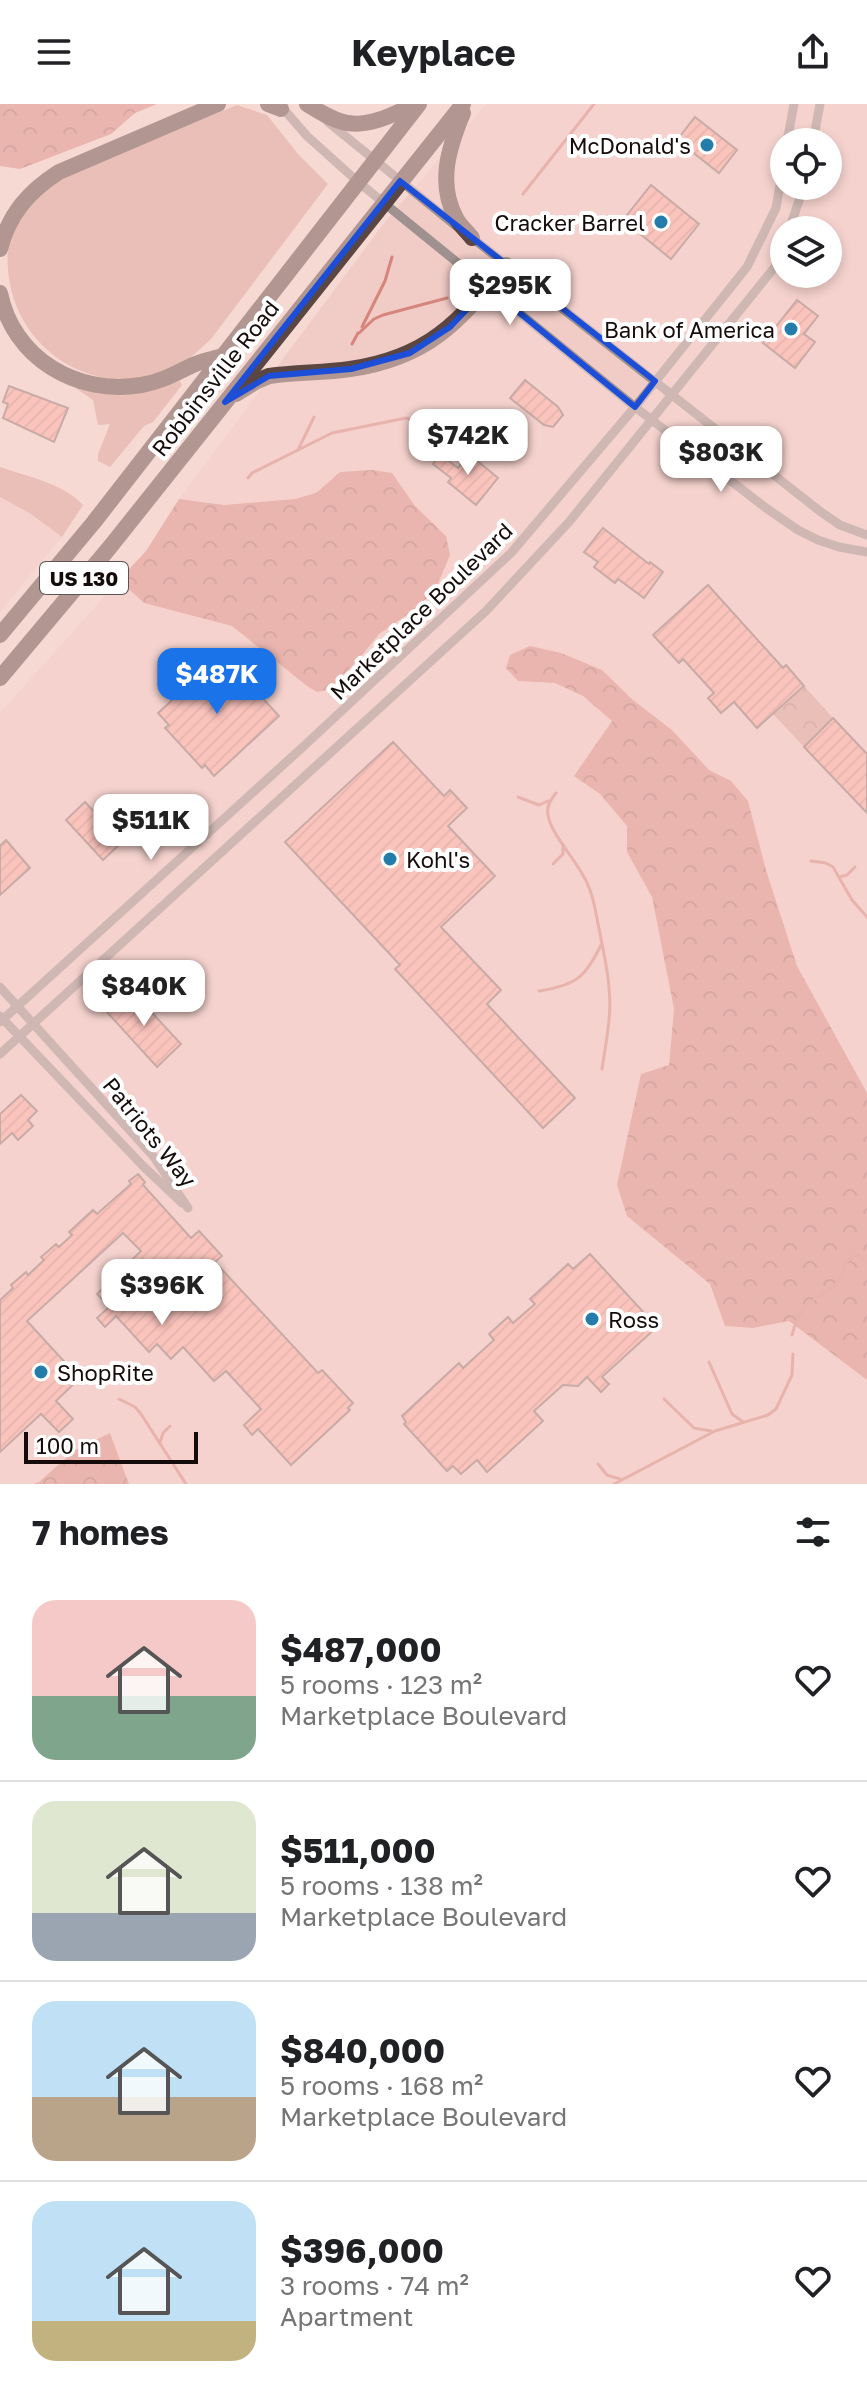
<!DOCTYPE html>
<html lang="en">
<head>
<meta charset="utf-8">
<style>
	:root { --surface:#fff; --page:#f2f2f2; --text:#202124; --muted:#757577; --line:#e0e0e0; --accent:#1a73e8 }
	body { margin:0; font-family:"Golos Text",sans-serif; background:var(--page); color:var(--text); height:100vh; display:flex; flex-direction:column; font-size:30px; white-space:nowrap }
	* { box-sizing:border-box; margin:0 }
	p { font-size:26px; color:var(--muted) }
	.icon { flex:none; width:44px; height:44px; fill:none; stroke:currentColor; stroke-width:2; stroke-linecap:round; stroke-linejoin:round }
	.map { position:relative; height:1380px; overflow:hidden }
	.sheet { display:flex; flex-direction:column; background:var(--surface); flex:1 }
	.sheet>* { flex:none }
	.controls { position:absolute; left:770px; top:24px; display:grid; gap:16px }
	.controls a { display:grid; place-items:center; width:72px; height:72px; border-radius:50%; background:var(--surface); box-shadow:0 4px 12px #0003; font-size:40px }
	.scale { position:absolute; left:24px; bottom:20px; width:174px; box-sizing:border-box; padding-left:8px; border:4px solid #140b0a; border-top:0; font-size:22px; line-height:28px; white-space:nowrap; color:#140b0a; -webkit-text-stroke:6px #fff; paint-order:stroke }
	.price { position:absolute; translate:-50% -68px; padding:0 18px; border-radius:16px; background:#fff; color:#222; font-size:26px; line-height:52px; filter:drop-shadow(0 2px 4px #0008) }
	.price::after { content:''; position:absolute; left:50%; top:48px; width:24px; height:18px; margin-left:-12px; background:inherit; clip-path:polygon(0 0,100% 0,50% 100%) }
	.price.on { background:var(--accent); color:#fff }
	ul { padding:0; list-style:none }
	li { display:flex; align-items:center; gap:24px; height:200px; padding:0 32px }
	li+li { border-top:2px solid var(--line) }
	li span { display:grid; place-items:center; flex:none; width:224px; height:160px; border-radius:24px; color:#555 }
	li>.icon { margin-inline-start:auto }
	span .icon { width:96px; height:96px; fill:#fffc; stroke-width:1 }
	li b { font-size:34px }
	h2 { display:flex; justify-content:space-between; align-items:center; height:96px; padding:0 32px; font-size:34px }
	header { display:flex; justify-content:space-between; align-items:center; height:104px; padding:0 32px; background:var(--surface); font-size:36px; font-weight:700 }
	.map>svg:first-child { display:block }
	.built { fill:#f1cbc6; fill-rule:evenodd }
	.grass { fill:#da9f97 }
	.forest { fill:url(#forest-crowns) }
	.park { fill:url(#park-crowns) }
	.lines { fill:none; stroke-linecap:round; stroke-linejoin:round }
	.stream { stroke:#d6857c; stroke-width:3 }
	.building { fill:url(#building-hatch); stroke:#8f7470; stroke-width:2 }
	.minor { stroke:#9e918f; stroke-width:9 }
	.trunk { stroke:#5c4642; stroke-width:16 }
	.marked { fill:none; stroke:#1d4ed8; stroke-width:6; stroke-linejoin:round }
	.poi-dot { fill:#237caa; stroke:#fff; stroke-width:3 }
	.labels { text-anchor:middle; dominant-baseline:central; stroke-width:8; stroke-linejoin:round; paint-order:stroke }
	.shield { fill:#fff; stroke:#5a5454; stroke-width:2 }
	.shield-label { font-size:20px; font-weight:bold; fill:#140b0a }
	.poi-label { font-size:22px; fill:#140b0a; stroke:#fff; text-anchor:end }
	.street-label { font-size:22px; fill:#140b0a; stroke:#fff }
</style>
</head>
<body>
<header><svg class="icon" aria-label="menu" viewBox="0 0 24 24"><path d="M4 6h16M4 12h16M4 18h16"/></svg>Keyplace<svg class="icon" aria-label="share" viewBox="0 0 24 24"><path d="M12 15V3M7 8l5-5 5 5M5 13v7h14v-7"/></svg></header>
<div class="map">
<svg width="867" height="1380" viewBox="0 0 867 1380">
	<defs>
		<pattern id="forest-crowns" width="20" height="18" patternUnits="userSpaceOnUse" patternTransform="scale(2)"><rect width="20" height="18" fill="#da8980"/><path d="M2 6a3 3 0 1 1 6 0M12 15a3 3 0 1 1 6 0" fill="none" stroke="#b06e67"/></pattern>
		<pattern id="park-crowns" width="20" height="18" patternUnits="userSpaceOnUse" patternTransform="scale(2)"><rect width="20" height="18" fill="#da9f97"/><path d="M2 6a3 3 0 1 1 6 0M12 15a3 3 0 1 1 6 0" fill="none" stroke="#ba8881"/></pattern>
		<pattern id="building-hatch" width="6" height="6" patternUnits="userSpaceOnUse" patternTransform="scale(2)"><rect width="6" height="6" fill="#fca99f"/><path d="M-1 1l2-2M0 6l6-6M5 7l2-2" fill="none" stroke="#d79088"/></pattern>
	</defs>
	<rect width="100%" height="100%" fill="#f7d9d4"/>
	<g class="built">
		<path d="M 486,0 L 867,0 L 867,989 L 797,862 L 766,766 L 748,698 L 731,677 L 709,666 L 672,626 L 633,596 L 602,566 L 518,577 L 555,579 L 583,592 L 612,617 L 575,672 L 600,690 L 627,722 L 627,748 L 652,793 L 674,905 L 669,961 L 627,1112 L 710,1180 L 725,1222 L 753,1224 L 789,1217 L 867,1276 L 867,1380 L 129,1380 L 110,1329 L 75,1346 L 39,1378 L 33,1380 L 0,1380 L 0,609 L 119,476 L 144,499 L 232,522 L 317,588 L 359,555 L 379,530 L 420,502 L 446,432 L 415,402 L 392,369 L 340,368 L 316,389 L 295,395 L 224,401 L 179,395 L 384,119 ZM 784,38 L 828,38 L 828,82 L 784,82 ZM 784,126 L 828,126 L 828,170 L 784,170 Z"/>
		<path d="M 0,393 L 31,410 L 62,433 L 0,508 Z"/>
	</g>
	<g class="grass">
		<path d="M 237,1 L 267,11 L 298,50 L 328,80 L 211,235 C 200,245 190,255 178,262 C 95,304 0,241 8,143 C 12,126 21,107 34,96 C 60,72 93,61 125,48 C 162,32 199,17 237,1 Z"/>
		<path d="M 180,277 L 182,281 L 153,318 L 144,322 L 110,363 L 98,357 L 98,350 L 110,320 L 98,321 L 93,296 L 71,281 L 158,283 Z"/>
		<path d="M 0,363 C 28,373 63,379 83,401 L 62,433 L 31,410 L 0,393 Z"/>
	</g>
	<g class="forest">
		<path d="M 0,0 L 157,0 L 135,9 L 111,30 L 20,65 L 0,62 Z"/>
		<path d="M 372,366 L 392,369 L 415,402 L 446,432 L 450,451 L 437,482 L 420,502 L 379,530 L 359,555 L 328,586 L 317,588 L 307,582 L 232,522 L 144,499 L 119,476 L 146,447 L 179,395 L 224,401 L 295,395 L 316,389 L 340,368 Z"/>
		<path d="M 530,542 L 561,549 L 602,566 L 633,596 L 672,626 L 709,666 L 731,677 L 748,697 L 766,766 L 797,862 L 867,989 L 867,1276 L 789,1217 L 753,1224 L 725,1222 L 710,1180 L 627,1112 L 617,1081 L 641,970 L 669,961 L 674,905 L 652,793 L 627,748 L 627,722 L 600,690 L 574,672 L 612,617 L 583,592 L 555,579 L 518,577 L 506,564 L 510,551 Z"/>
		<path d="M 110,1329 L 129,1380 L 33,1380 L 39,1378 L 75,1346 Z"/>
	</g>
	<path class="park" d="M 804,582 L 833,614 L 804,643 L 773,610 Z"/>
	<g class="lines">
		<g class="stream">
			<path d="M 523,90 L 594,0"/>
			<path d="M 362,223 L 385,177 L 392,153"/>
			<path d="M 359,229 L 374,215 L 383,211 L 447,194"/>
			<path d="M 352,240 L 358,229"/>
			<path d="M 298,346 L 314,313"/>
			<path d="M 248,374 L 252,369 L 332,329 L 406,314 L 416,317"/>
			<path d="M 556,689 C 551,695 546,702 548,711 C 551,731 579,759 588,781 C 595,796 596,813 600,829 C 603,847 608,866 609,884 C 612,911 606,938 602,965"/>
			<path d="M 518,693 L 539,701 L 548,697"/>
			<path d="M 811,757 L 826,759 L 833,763 L 852,796 L 867,813"/>
			<path d="M 553,760 L 563,750 L 563,740"/>
			<path d="M 839,773 L 847,771 L 855,763"/>
			<path d="M 539,887 C 576,881 585,874 601,841"/>
			<path d="M 792,1231 C 798,1208 805,1200 826,1188 C 831,1184 837,1181 840,1175 C 847,1164 841,1157 857,1151 L 867,1159"/>
			<path d="M 709,1258 L 732,1310 L 743,1318"/>
			<path d="M 119,1295 L 135,1303 L 141,1310 L 186,1380"/>
			<path d="M 664,1295 L 694,1324 L 711,1327"/>
			<path d="M 160,1339 L 163,1329 L 170,1322"/>
			<path d="M 598,1360 L 607,1371 L 620,1375"/>
			<path d="M 614,1380 L 715,1327 L 768,1311 L 776,1305 L 792,1271 L 793,1250"/>
		</g>
	</g>
	<g class="building">
		<path d="M 695,13 L 737,46 L 719,69 L 677,36 Z"/>
		<path d="M 651,81 L 699,120 L 671,155 L 623,116 Z"/>
		<path d="M 797,196 L 818,212 L 804,230 L 815,238 L 795,264 L 763,239 Z"/>
		<path d="M 525,276 L 558,303 L 563,311 L 553,323 L 544,321 L 510,294 Z"/>
		<path d="M 9,282 L 68,304 L 54,338 L 3,314 L 8,300 L 3,298 Z"/>
		<path d="M 440,350 L 458,364 L 469,350 L 498,374 L 476,401 L 448,378 L 451,374 L 433,360 Z"/>
		<path d="M 603,424 L 649,460 L 650,458 L 663,468 L 644,494 L 618,475 L 615,479 L 594,463 L 598,458 L 584,448 Z"/>
		<path d="M 708,481 L 783,564 L 786,561 L 804,582 L 757,624 L 734,598 L 721,609 L 708,594 L 714,589 L 683,555 L 679,559 L 653,531 Z"/>
		<path d="M 222,550 L 279,612 L 214,672 L 205,661 L 202,664 L 165,624 L 169,621 L 158,609 Z"/>
		<path d="M 833,614 L 867,650 L 867,709 L 804,643 Z"/>
		<path d="M 393,638 L 444,692 L 450,686 L 467,704 L 448,722 L 495,772 L 441,823 L 501,886 L 487,900 L 575,994 L 543,1024 L 395,865 L 400,861 L 285,738 Z"/>
		<path d="M 85,698 L 114,729 L 111,733 L 119,741 L 103,756 L 66,716 Z"/>
		<path d="M 6,736 L 30,764 L 0,791 L 0,742 Z"/>
		<path d="M 130,885 L 181,940 L 157,963 L 106,907 Z"/>
		<path d="M 21,991 L 37,1007 L 28,1016 L 33,1022 L 18,1036 L 12,1029 L 0,1040 L 0,1010 Z"/>
		<path d="M 138,1070 L 145,1078 L 143,1081 L 191,1134 L 199,1127 L 222,1152 L 215,1158 L 318,1269 L 322,1266 L 353,1299 L 348,1304 L 350,1306 L 291,1361 L 258,1325 L 252,1331 L 244,1321 L 261,1305 L 226,1267 L 214,1277 L 183,1243 L 171,1255 L 157,1240 L 149,1248 L 116,1212 L 105,1223 L 97,1214 L 109,1203 L 97,1190 L 141,1147 L 123,1129 L 27,1217 L 71,1265 L 80,1262 L 82,1272 L 56,1297 L 73,1315 L 59,1328 L 41,1310 L 0,1348 L 0,1196 L 13,1184 L 11,1181 L 26,1168 L 28,1171 L 44,1156 L 41,1153 L 56,1140 L 59,1143 L 72,1131 L 69,1128 L 93,1106 L 97,1110 L 131,1080 L 129,1077 Z"/>
		<path d="M 590,1150 L 657,1223 L 602,1273 L 609,1280 L 601,1288 L 587,1273 L 578,1282 L 563,1281 L 534,1307 L 543,1317 L 487,1368 L 477,1356 L 461,1370 L 453,1362 L 447,1367 L 404,1320 L 406,1318 L 402,1312 L 459,1259 L 463,1264 L 494,1236 L 489,1230 L 508,1213 L 513,1219 L 535,1200 L 530,1195 L 568,1160 L 573,1165 Z"/>
	</g>
	<g class="lines">
		<g class="minor">
			<path d="M 280,1 L 307,32 L 357,77 L 635,303 L 766,404 L 798,426 L 818,436 L 839,443 L 867,448"/>
			<path d="M 328,18 L 456,122"/>
			<path d="M 787,38 L 794,0"/>
			<path d="M 813,38 L 820,0"/>
			<path d="M 789,126 L 804,82"/>
			<path d="M 471,133 L 821,408 L 840,421 L 867,431"/>
			<path d="M 0,883 L 154,1053 L 188,1104"/>
			<path d="M 0,912 L 143,1062 L 182,1099"/>
			<path d="M 0,918 L 305,641 L 511,449 L 635,303 L 747,163 L 776,104 L 784,57"/>
			<path d="M 0,950 L 486,507 L 569,418 L 778,159 L 784,141"/>
		</g>
		<g class="trunk">
			<path d="M 268,0 L 281,5"/>
			<path d="M 307,0 C 319,7 333,17 348,19 C 371,23 396,9 416,0"/>
			<path d="M 463,9 C 449,43 437,79 456,114 C 459,121 467,127 472,134"/>
			<path d="M 0,145 C 9,110 29,87 59,68 L 218,0"/>
			<path d="M 0,189 C 13,254 77,292 141,281 C 161,278 176,269 193,261 C 202,257 213,255 223,252"/>
			<path d="M 236,290 L 257,277 L 269,272 C 296,268 323,269 350,265 C 428,254 459,218 506,161"/>
			<path d="M 0,531 L 94,418 L 419,0"/>
			<path d="M 0,574 L 110,443 L 463,0"/>
		</g>
	</g>
	<path d="M0 0H867V1380H0ZM 400,77 L 655,277 L 635,303 L 488,183 L 450,223 L 410,249 L 351,265 L 269,272 L 225,298 Z" fill="#f7d9d4" fill-opacity=".55" fill-rule="evenodd"/>
	<path class="marked" d="M 400,77 L 655,277 L 635,303 L 488,183 L 450,223 L 410,249 L 351,265 L 269,272 L 225,298 Z"/>
	<g class="poi-dot">
		<circle cx="707" cy="41" r="8"/>
		<circle cx="661" cy="118" r="8"/>
		<circle cx="791" cy="225" r="8"/>
		<circle cx="390" cy="755" r="8"/>
		<circle cx="592" cy="1215" r="8"/>
		<circle cx="41" cy="1268" r="8"/>
	</g>
	<g class="labels">
		<rect class="shield" x="40" y="458" width="88" height="32" rx="6"/>
		<g class="shield-label">
			<text x="84" y="474">US 130</text>
		</g>
		<g class="poi-label">
			<text x="691" y="41">McDonald's</text>
			<text x="645" y="118">Cracker Barrel</text>
			<text x="775" y="225">Bank of America</text>
			<text x="406" y="755" text-anchor="start">Kohl's</text>
			<text x="608" y="1215" text-anchor="start">Ross</text>
			<text x="57" y="1268" text-anchor="start">ShopRite</text>
		</g>
		<g class="street-label">
			<text transform="translate(215 274) rotate(-52)">Robbinsville Road</text>
			<text transform="translate(421 507) rotate(-44)">Marketplace Boulevard</text>
			<text transform="translate(150 1028) rotate(51)">Patriots Way</text>
		</g>
	</g>
</svg>
<div class="controls">
<a><svg class="icon" aria-label="locate" viewBox="0 0 24 24"><circle cx="12" cy="12" r="6"/><path d="M12 2v4M12 18v4M2 12h4M18 12h4"/></svg></a>
<a><svg class="icon" aria-label="layers" viewBox="0 0 24 24"><path d="M12 4l9 5-9 5-9-5zM3 14l9 5 9-5"/></svg></a>
</div>
<div class="scale">100 m</div>
<b class="price" style="left:510px;top:223px">$295K</b>
<b class="price" style="left:468px;top:373px">$742K</b>
<b class="price" style="left:721px;top:390px">$803K</b>
<b class="price on" style="left:217px;top:612px">$487K</b>
<b class="price" style="left:151px;top:758px">$511K</b>
<b class="price" style="left:144px;top:924px">$840K</b>
<b class="price" style="left:162px;top:1223px">$396K</b>
</div>
<section class="sheet">
<h2>7 homes<svg class="icon" aria-label="filters" viewBox="0 0 24 24"><path d="M4 7h16M4 17h16"/><circle cx="9" cy="7" r="2"/><circle cx="15" cy="17" r="2"/></svg></h2>
<ul>
<li><span style="background:linear-gradient(#f6c9c9 60%,#7fa58c 0)"><svg class="icon" aria-label="home" viewBox="0 0 24 24"><path d="M3 11l9-7 9 7M6 9v11h12V9"/></svg></span><div><b>$487,000</b><p>5 rooms · 123 m²</p><p>Marketplace Boulevard</p></div><svg class="icon" aria-label="heart" viewBox="0 0 24 24"><path d="M12 20l-8-8c-3-5 5-10 8-4 3-6 11-1 8 4z"/></svg></li>
<li><span style="background:linear-gradient(#dfe7d0 70%,#9aa5b1 0)"><svg class="icon" aria-label="home" viewBox="0 0 24 24"><path d="M3 11l9-7 9 7M6 9v11h12V9"/></svg></span><div><b>$511,000</b><p>5 rooms · 138 m²</p><p>Marketplace Boulevard</p></div><svg class="icon" aria-label="heart" viewBox="0 0 24 24"><path d="M12 20l-8-8c-3-5 5-10 8-4 3-6 11-1 8 4z"/></svg></li>
<li><span style="background:linear-gradient(#bfe0f5 60%,#b9a48a 0)"><svg class="icon" aria-label="home" viewBox="0 0 24 24"><path d="M3 11l9-7 9 7M6 9v11h12V9"/></svg></span><div><b>$840,000</b><p>5 rooms · 168 m²</p><p>Marketplace Boulevard</p></div><svg class="icon" aria-label="heart" viewBox="0 0 24 24"><path d="M12 20l-8-8c-3-5 5-10 8-4 3-6 11-1 8 4z"/></svg></li>
<li><span style="background:linear-gradient(#bfe0f5 75%,#c2b280 0)"><svg class="icon" aria-label="home" viewBox="0 0 24 24"><path d="M3 11l9-7 9 7M6 9v11h12V9"/></svg></span><div><b>$396,000</b><p>3 rooms · 74 m²</p><p>Apartment</p></div><svg class="icon" aria-label="heart" viewBox="0 0 24 24"><path d="M12 20l-8-8c-3-5 5-10 8-4 3-6 11-1 8 4z"/></svg></li>
</ul>
</section>
</body>
</html>
